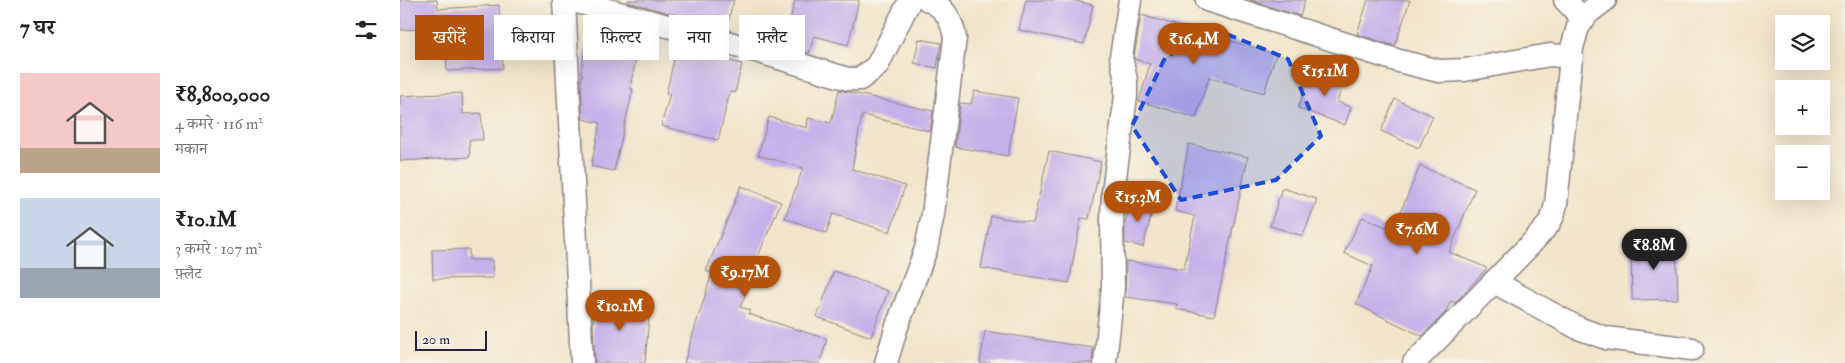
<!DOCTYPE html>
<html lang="hi">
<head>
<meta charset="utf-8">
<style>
	:root { --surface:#fff; --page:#f2f2f2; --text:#222; --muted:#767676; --accent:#b45309 }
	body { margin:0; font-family:"IM FELL Double Pica","Noto Serif Devanagari",serif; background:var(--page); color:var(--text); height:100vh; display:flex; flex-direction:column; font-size:19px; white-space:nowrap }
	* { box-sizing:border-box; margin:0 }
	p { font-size:16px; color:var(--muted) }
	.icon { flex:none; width:28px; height:28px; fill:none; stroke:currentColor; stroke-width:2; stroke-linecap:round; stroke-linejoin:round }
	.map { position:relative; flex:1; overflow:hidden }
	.drawer { display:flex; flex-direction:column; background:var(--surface); width:400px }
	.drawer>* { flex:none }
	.banner { position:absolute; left:15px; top:15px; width:475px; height:45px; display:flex; gap:10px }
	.tools { position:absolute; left:1375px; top:15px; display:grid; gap:10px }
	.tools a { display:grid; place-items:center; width:55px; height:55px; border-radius:0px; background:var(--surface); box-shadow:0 5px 20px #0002; font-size:25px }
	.scale { position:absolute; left:15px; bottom:12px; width:72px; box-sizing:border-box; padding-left:5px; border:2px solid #22223b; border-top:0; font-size:14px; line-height:18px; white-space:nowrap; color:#22223b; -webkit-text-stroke:4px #f7f3e8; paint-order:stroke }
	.price { position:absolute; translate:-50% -42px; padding:0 11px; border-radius:18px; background:var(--accent); color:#fff; font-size:16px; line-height:32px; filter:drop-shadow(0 1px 2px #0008) }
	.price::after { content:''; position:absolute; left:50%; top:30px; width:15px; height:11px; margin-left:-8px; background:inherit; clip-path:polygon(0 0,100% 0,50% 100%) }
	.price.on { background:#222; color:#fff }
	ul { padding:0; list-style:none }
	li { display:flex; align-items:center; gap:15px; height:125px; padding:0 20px }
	li span { display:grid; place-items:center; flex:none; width:140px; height:100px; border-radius:0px; color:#555 }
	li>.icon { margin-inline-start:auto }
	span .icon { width:60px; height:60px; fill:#fffc; stroke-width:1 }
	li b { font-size:21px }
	h2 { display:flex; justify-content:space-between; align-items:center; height:60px; padding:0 20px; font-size:21px }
	.chip { padding:0 18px; border-radius:0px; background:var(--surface); box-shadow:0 5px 20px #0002; font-size:18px; line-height:45px }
	.chip.on { background:var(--accent); color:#fff }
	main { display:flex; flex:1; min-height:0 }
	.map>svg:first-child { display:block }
	.building { fill:#c5b1e9 }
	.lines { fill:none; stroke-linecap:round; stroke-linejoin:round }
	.minor-casing { stroke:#8a8382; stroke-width:25 }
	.minor { stroke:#fff; stroke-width:22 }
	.marked { fill:#1d4ed8; fill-opacity:0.2; stroke:#1d4ed8; stroke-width:4; stroke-dasharray:10 6; stroke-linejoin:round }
</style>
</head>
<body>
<main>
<section class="drawer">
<h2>7 घर<svg class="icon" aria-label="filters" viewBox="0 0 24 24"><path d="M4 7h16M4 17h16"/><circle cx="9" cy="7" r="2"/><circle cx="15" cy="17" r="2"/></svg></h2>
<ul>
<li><span style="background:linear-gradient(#f6c9c9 75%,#b9a48a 0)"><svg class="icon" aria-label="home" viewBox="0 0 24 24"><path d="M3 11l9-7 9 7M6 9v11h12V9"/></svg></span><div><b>₹8,800,000</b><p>4 कमरे · 116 m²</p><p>मकान</p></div></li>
<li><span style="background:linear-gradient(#c9d6e8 70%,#9aa5b1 0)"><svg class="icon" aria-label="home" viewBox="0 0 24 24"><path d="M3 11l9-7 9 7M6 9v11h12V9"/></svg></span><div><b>₹10.1M</b><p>3 कमरे · 107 m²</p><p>फ़्लैट</p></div></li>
</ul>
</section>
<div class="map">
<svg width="1445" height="363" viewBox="0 0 1445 363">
	<rect width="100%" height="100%" fill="#f7f3e8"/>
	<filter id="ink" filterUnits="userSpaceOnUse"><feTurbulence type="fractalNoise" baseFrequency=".02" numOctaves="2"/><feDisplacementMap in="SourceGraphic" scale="10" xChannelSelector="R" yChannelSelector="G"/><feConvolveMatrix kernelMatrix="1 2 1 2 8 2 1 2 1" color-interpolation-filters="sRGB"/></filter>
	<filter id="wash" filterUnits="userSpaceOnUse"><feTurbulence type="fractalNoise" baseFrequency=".0096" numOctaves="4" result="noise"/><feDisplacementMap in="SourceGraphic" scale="20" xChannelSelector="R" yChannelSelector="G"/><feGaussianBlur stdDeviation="1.12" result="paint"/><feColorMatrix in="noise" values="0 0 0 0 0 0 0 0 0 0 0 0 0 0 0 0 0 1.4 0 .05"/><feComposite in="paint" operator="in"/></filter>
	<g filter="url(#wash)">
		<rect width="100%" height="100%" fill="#f1e4ca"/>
		<g id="blocks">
			<g class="building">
				<path d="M 0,0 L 37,0 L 38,9 L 99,5 L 103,68 L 47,71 L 44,28 L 0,30 Z"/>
				<path d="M 228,0 L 334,0 L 326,28 L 228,2 Z"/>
				<path d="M 395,0 L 459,0 L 448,45 L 414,36 L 409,53 L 370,42 L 374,29 L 387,32 Z"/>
				<path d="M 626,0 L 672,0 L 693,5 L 684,44 L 619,30 Z"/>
				<path d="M 850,0 L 905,0 L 900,16 Z"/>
				<path d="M 968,0 L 1010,0 L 995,46 L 957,34 Z"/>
				<path d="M 741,15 L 876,54 L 864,93 L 809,77 L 796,118 L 739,101 L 750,64 L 735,59 L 734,57 Z"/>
				<path d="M 519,39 L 541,43 L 537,68 L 514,63 Z"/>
				<path d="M 278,42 L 318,53 L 317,58 L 342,64 L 335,93 L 330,92 L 318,140 L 261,126 L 270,94 L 266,94 Z"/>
				<path d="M 186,45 L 237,55 L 230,88 L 233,89 L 214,171 L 191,166 L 200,123 L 183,119 L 181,82 L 183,74 L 181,72 Z"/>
				<path d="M 913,67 L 945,79 L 937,102 L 951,107 L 945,125 L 898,108 Z"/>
				<path d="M 439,90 L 533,111 L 530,131 L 462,115 L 452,169 L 505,186 L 490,232 L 433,214 L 426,233 L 385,218 L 403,168 L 358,155 L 369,117 L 407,128 L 408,118 L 431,123 Z"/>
				<path d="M 574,91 L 618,98 L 608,156 L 555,147 L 560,103 L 571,104 Z"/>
				<path d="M 62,93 L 63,114 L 81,113 L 83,140 L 69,140 L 70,157 L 0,161 L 0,96 Z"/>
				<path d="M 995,99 L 1033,116 L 1019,148 L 981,131 Z"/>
				<path d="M 789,144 L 848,157 L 814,316 L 776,309 L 777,304 L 725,297 L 726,261 L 784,269 L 795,216 L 775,211 Z"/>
				<path d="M 649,151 L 701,162 L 689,219 L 681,218 L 669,283 L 581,268 L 591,216 L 633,223 Z"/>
				<path d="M 1020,166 L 1075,189 L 1049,252 L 1087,268 L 1055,303 L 1051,301 L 1045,313 L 1022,336 L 956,304 L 973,266 L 944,253 L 962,217 L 993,230 Z"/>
				<path d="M 341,186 L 381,202 L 356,261 L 359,263 L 340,307 L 350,310 L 348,314 L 427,339 L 420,363 L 284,363 L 312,273 L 306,271 Z"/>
				<path d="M 882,188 L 917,199 L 903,236 L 870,226 Z"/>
				<path d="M 731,200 L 754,205 L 743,247 L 725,243 L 725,223 Z"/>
				<path d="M 1276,242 L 1278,299 L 1232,300 L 1231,243 Z"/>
				<path d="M 69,249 L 69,260 L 92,260 L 93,278 L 33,279 L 32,250 Z"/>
				<path d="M 434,271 L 488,291 L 471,337 L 417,317 Z"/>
				<path d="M 195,301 L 250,305 L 245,363 L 195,363 L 193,326 Z"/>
				<path d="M 585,331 L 693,348 L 692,363 L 580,363 Z"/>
			</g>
		</g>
	</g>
	<g filter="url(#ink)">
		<use href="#blocks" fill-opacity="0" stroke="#8a8382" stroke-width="1"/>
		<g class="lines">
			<defs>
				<g id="minor">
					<path d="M 164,0 L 182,363"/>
					<path d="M 170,0 L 320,40 L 448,79 L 460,79 L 477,66 L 510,0"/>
					<path d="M 807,0 L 999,61 L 1039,71 L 1065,70 L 1150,55 L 1172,57"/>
					<path d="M 1165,0 L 1183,19"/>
					<path d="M 1094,282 L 1178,328 L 1206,338 L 1292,349"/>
					<path d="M 486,363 L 496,329 L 526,249 L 533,214 L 555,38 C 552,20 545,7 528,0"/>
					<path d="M 705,363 L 713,287 L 712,221 L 713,192 L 726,96 L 726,80 L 721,57 L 730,0"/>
					<path d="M 1014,363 L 1130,245 L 1148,225 L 1153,216 L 1156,204 L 1172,48 L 1178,27 L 1188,13 L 1205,0"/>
				</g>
			</defs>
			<use href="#minor" class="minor-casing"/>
			<use href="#minor" class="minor"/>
		</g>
	</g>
	<path class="marked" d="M 812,28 L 888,59 L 921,136 L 876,180 L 781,200 L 732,126 L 765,58 Z"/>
</svg>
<div class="tools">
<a><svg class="icon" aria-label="layers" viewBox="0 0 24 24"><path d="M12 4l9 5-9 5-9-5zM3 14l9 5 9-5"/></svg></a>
<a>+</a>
<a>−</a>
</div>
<div class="scale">20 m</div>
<b class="price" style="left:794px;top:65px">₹16.4M</b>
<b class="price" style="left:925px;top:97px">₹15.1M</b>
<b class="price" style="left:738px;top:223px">₹15.3M</b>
<b class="price" style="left:1017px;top:255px">₹7.6M</b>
<b class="price on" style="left:1254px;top:271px">₹8.8M</b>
<b class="price" style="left:345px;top:298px">₹9.17M</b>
<b class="price" style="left:220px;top:332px">₹10.1M</b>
<div class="banner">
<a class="chip on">खरीदें</a>
<a class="chip">किराया</a>
<a class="chip">फ़िल्टर</a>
<a class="chip">नया</a>
<a class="chip">फ़्लैट</a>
</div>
</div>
</main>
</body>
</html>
